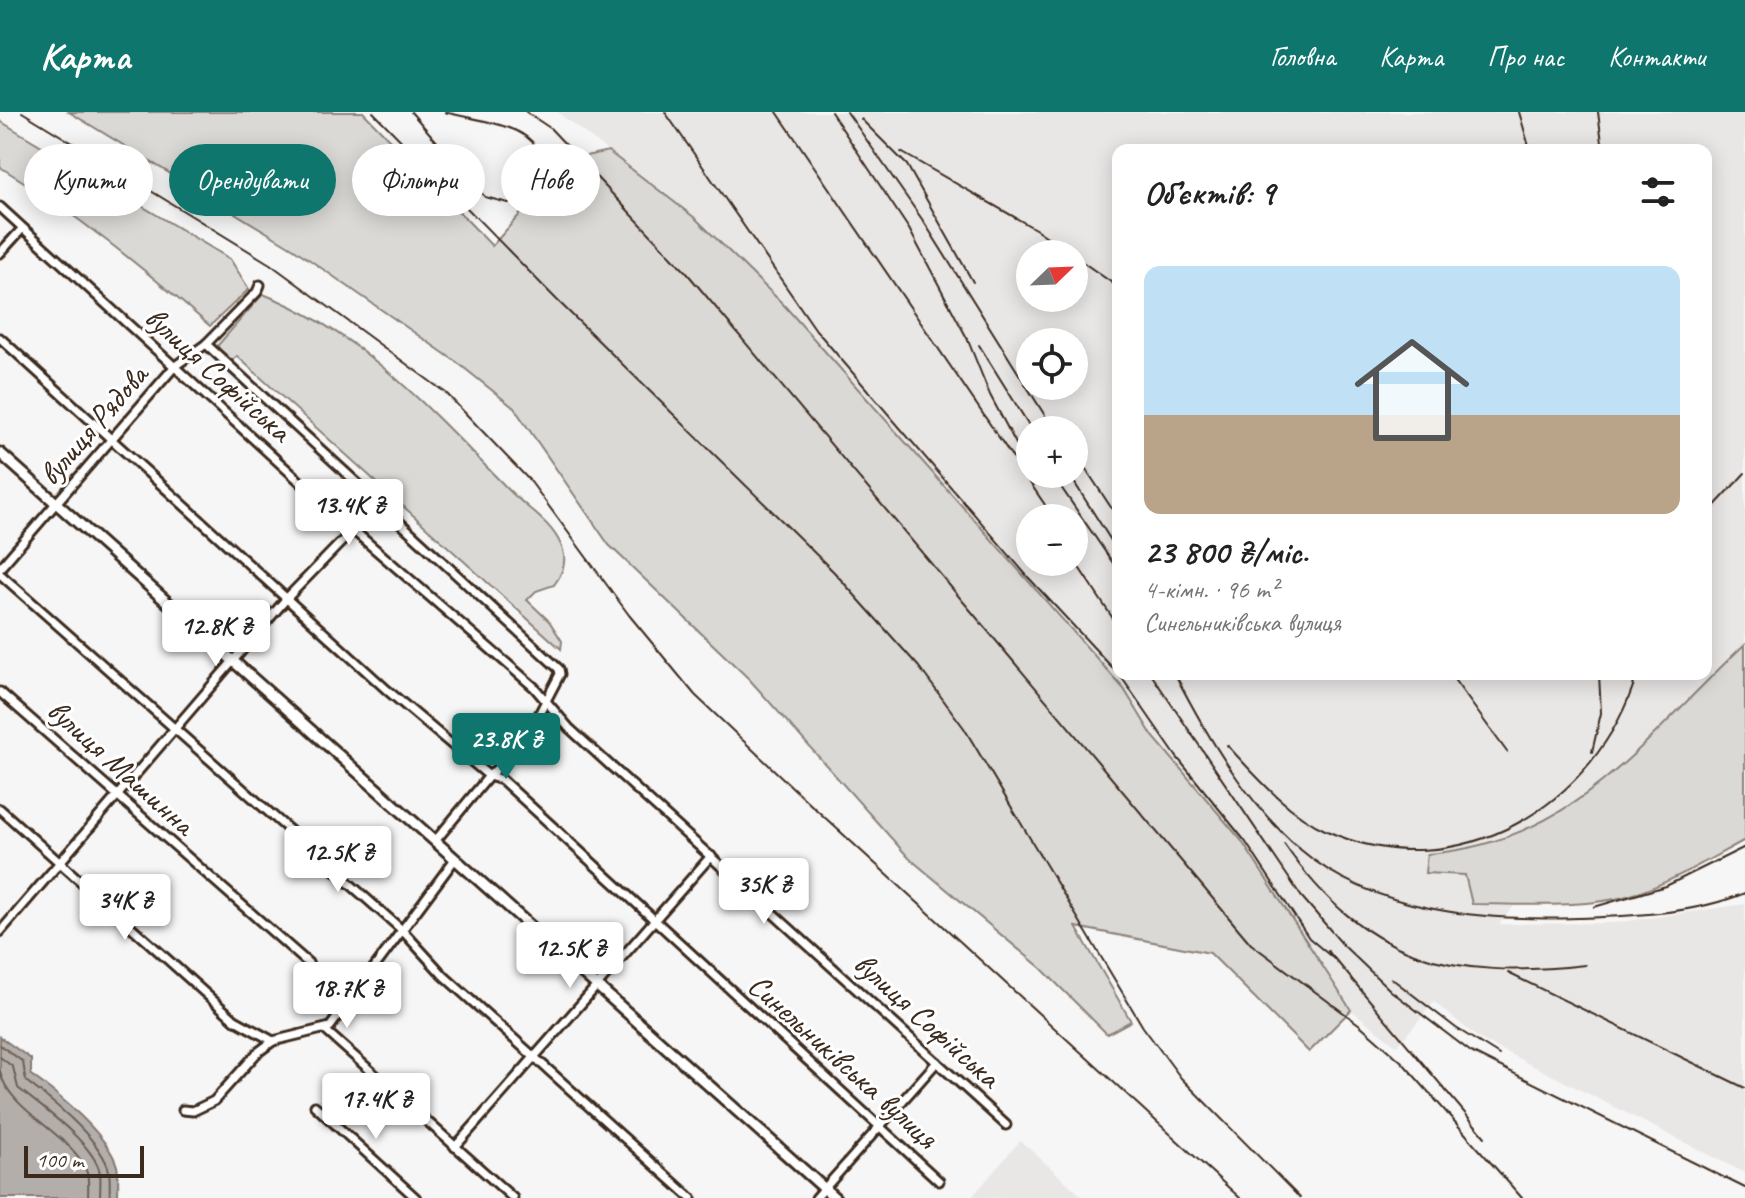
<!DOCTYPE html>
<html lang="uk">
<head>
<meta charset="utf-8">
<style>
	:root { --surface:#fff; --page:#f2f2f2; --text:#222; --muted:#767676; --accent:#0f766e }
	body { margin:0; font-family:Caveat,sans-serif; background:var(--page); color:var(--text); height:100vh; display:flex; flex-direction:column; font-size:30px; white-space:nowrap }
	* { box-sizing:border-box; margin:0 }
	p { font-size:26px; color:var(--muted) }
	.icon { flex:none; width:44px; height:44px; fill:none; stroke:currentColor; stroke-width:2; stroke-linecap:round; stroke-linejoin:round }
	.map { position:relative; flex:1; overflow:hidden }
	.panel { position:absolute; left:1112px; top:32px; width:600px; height:536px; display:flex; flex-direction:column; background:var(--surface); border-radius:16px; box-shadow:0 4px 20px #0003 }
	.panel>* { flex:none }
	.hud { position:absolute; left:24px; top:32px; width:760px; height:72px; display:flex; gap:16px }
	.needle { width:52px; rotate:67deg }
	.tools { position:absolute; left:1016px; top:128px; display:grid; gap:16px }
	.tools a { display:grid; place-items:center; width:72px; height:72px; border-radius:50%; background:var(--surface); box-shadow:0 4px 20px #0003; font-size:40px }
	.scale { position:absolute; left:24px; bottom:20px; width:120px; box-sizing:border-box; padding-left:8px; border:4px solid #3b2a1e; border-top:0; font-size:22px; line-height:28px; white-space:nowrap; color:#3b2a1e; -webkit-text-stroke:6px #fff; paint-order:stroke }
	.price { position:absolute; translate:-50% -68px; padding:0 18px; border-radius:8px; background:#fff; color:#222; font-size:26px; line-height:52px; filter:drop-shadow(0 2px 4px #0008) }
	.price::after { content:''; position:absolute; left:50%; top:48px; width:24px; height:18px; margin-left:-12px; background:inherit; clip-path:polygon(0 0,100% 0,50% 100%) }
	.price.on { background:var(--accent); color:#fff }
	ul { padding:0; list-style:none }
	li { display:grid; align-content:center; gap:16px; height:424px; padding:0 32px }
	li span { display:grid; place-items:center; height:248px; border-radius:16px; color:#555 }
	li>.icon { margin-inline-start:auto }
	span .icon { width:144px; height:144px; fill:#fffc; stroke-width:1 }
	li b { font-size:34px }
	h2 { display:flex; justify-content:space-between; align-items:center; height:96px; padding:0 32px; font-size:34px }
	.tag { padding:0 28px; border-radius:36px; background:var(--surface); box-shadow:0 4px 20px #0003; font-size:28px; line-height:72px }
	.tag.on { background:var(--accent); color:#fff }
	header { display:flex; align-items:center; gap:48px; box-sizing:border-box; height:112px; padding:0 40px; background:var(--accent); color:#fff }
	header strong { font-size:38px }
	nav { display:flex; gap:44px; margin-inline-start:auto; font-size:28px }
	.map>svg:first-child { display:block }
	.built { fill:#e9e7e6; fill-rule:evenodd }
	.green { fill:#dbd9d6; stroke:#8b827a; stroke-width:2 }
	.water { fill:#b4aeaa; stroke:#847972; stroke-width:2 }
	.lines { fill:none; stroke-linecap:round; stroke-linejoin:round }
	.shore { stroke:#6b5f56; stroke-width:2 }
	.street-casing { stroke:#3b2a1e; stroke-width:13 }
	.secondary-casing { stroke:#3b2a1e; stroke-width:15 }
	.street { stroke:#fff; stroke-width:7 }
	.secondary { stroke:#fff; stroke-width:9 }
	.tram { stroke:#3b2a1e; stroke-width:2 }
	.rail { stroke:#3b2a1e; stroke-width:2 }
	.labels { text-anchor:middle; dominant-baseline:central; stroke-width:6; stroke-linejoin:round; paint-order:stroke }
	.street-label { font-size:32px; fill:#3b2a1e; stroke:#fff }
</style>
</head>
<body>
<header>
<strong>Карта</strong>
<nav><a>Головна</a><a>Карта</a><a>Про нас</a><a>Контакти</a></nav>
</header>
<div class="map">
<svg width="1745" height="1086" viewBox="0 0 1745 1086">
	<rect width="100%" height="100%" fill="#f7f6f6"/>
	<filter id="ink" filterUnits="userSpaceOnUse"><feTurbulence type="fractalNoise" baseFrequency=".0125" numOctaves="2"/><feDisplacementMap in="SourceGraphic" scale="16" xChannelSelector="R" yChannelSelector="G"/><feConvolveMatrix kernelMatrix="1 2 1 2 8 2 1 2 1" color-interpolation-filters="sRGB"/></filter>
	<g filter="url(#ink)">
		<g class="built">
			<path d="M 557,0 L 1745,0 L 1745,554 L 1669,607 L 1499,812 L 1614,811 L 1745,792 L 1745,1061 L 1478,926 L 1434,890 L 1397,934 L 1351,898 L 1241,728 L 1152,623 L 1124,577 L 783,192 L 695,106 ZM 1118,38 L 1706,38 L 1706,562 L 1118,562 ZM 1030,142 L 1074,142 L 1074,186 L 1030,186 ZM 1030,230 L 1074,230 L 1074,274 L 1030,274 ZM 1030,318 L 1074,318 L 1074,362 L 1030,362 ZM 1030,406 L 1074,406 L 1074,450 L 1030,450 Z"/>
			<path d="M 1020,1029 L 1030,1037 L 1084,1086 L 971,1086 Z"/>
		</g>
		<g class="green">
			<path d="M 69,0 L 363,0 L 492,134 L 568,48 L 608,39 L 695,106 L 783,192 L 1124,577 L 1152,623 L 1241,728 L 1351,898 L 1309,940 L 1210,841 L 1076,815 L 1131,909 L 1107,922 L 1041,856 L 909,746 L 749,567 L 609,433 L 514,296 L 458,251 L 294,137 Z"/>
			<path d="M 0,9 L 230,147 L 249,177 L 210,214 C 143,156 76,101 0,55 Z"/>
			<path d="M 263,182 C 363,220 438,306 511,380 C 529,398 551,410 561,433 C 568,447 563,461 554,473 L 536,479 L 527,488 L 549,509 L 562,529 L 561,537 L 237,244 L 230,250 L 219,241 L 218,233 Z"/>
			<path d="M 1745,532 L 1745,728 C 1705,749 1660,778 1615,787 C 1569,796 1520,792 1472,792 L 1465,763 L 1425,761 L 1427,742 C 1577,730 1644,626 1745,532 Z"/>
		</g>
		<path class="water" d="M 0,925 L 31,947 L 31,963 C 58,982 108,1023 117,1054 C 119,1064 118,1076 118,1086 L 0,1086 Z"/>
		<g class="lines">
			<g class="shore">
				<path d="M 0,933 L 23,950 L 26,969 C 52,989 96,1023 108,1055 C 111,1064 109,1076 110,1086"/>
				<path d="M 0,945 L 13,955 L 18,976 C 40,994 94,1031 100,1061 C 101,1069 100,1078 100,1086"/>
				<path d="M 0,959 C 8,1000 75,1023 87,1061 C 89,1069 88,1078 88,1086"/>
			</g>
			<defs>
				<g id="street">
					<path d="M 0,95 L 353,418 L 534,575 L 569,616 L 1006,1013"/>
					<path d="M 0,141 L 22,117"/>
					<path d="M 0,226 L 387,578 L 489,664 L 502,668 L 939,1069"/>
					<path d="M 206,232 L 559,557 L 560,562 L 524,631 L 489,664 L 436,728"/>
					<path d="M 0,456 L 175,254 L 206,232 L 257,180 L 260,173"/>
					<path d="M 0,462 L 402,818 L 444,864 L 691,1086"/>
					<path d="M 0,580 L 308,851 L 326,892 L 338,904"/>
					<path d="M 0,697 L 235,908 L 273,929"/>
					<path d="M 0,820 L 287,486 L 353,418"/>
					<path d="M 325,918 L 513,1086"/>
					<path d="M 315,994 L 416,1086"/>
					<path d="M 183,998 L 193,999 L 214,989 L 257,941 L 273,929 L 330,915 L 455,747"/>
					<path d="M 455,1035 L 711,744"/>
					<path d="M 816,1086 L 937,950"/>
				</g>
				<path id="secondary" d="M 0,341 L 835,1086"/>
			</defs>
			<use href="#street" class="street-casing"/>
			<use href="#secondary" class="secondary-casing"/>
			<use href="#street" class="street"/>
			<use href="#secondary" class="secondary"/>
			<path class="tram" d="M 411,0 L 485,85 L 508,91 L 530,81 L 543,53 C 538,10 478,10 445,0"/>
			<g class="rail">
				<path d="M 22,0 L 270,152 L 446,281 L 531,370 L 629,503 L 695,583 L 809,691 L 1240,1086"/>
				<path d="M 373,0 L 558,189 L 834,460 L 919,555 L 964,616 L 1143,915 L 1181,966 L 1300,1086"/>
				<path d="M 526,0 L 550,16 L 686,160 L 1251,832 L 1360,913 L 1402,950 L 1522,1086"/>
				<path d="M 665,0 L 816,218 L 1028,465 L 1122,566 L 1176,644 L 1245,729 L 1309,826 L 1334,847"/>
				<path d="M 777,0 L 1054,406"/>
				<path d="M 831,0 L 909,117 L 967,226 L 990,283 L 1021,341"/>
				<path d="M 847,0 L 924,110 L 1054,318"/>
				<path d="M 1519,0 L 1530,38"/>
				<path d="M 1598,0 L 1603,38"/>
				<path d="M 861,7 L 907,53 L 973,170"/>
				<path d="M 901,40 L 1037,118 L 1072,142"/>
				<path d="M 1074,144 L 1118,175"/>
				<path d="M 979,233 L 1032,318"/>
				<path d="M 1074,339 L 1118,406"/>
				<path d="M 1052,362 L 1117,457"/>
				<path d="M 1069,362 L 1112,430"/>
				<path d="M 1706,403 L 1745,361"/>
				<path d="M 1074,448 L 1118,514"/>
				<path d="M 1151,562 L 1301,784 L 1344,834 L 1391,879 L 1471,940 L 1745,1076"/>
				<path d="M 1175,562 C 1207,624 1247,692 1301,738 C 1374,801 1487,809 1578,806 C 1632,804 1694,802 1745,781"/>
				<path d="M 1450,562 L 1507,640"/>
				<path d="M 1227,633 C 1257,665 1286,700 1327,719 C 1458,778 1598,693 1637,562"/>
				<path d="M 1592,640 L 1601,601 L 1599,562"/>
				<path d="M 1284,732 C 1365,849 1450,868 1585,853"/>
				<path d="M 1594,795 L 1666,774 L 1745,735"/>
				<path d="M 1328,839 L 1485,1025"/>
				<path d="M 1508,861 L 1745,976"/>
				<path d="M 1391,866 L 1456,916 L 1499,943"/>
			</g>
		</g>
	</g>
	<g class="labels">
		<g class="street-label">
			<text transform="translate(218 262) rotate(42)">вулиця Софійська</text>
			<text transform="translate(93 313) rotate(-49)">вулиця Рядова</text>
			<text transform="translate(121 655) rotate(42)">вулиця Машинна</text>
			<text transform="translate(927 908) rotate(42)">вулиця Софійська</text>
			<text transform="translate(843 949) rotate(42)">Синельниківська вулиця</text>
		</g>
	</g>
</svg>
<div class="tools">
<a><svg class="needle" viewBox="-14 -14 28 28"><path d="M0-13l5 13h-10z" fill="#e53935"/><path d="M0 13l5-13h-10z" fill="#767676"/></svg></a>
<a><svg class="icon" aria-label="locate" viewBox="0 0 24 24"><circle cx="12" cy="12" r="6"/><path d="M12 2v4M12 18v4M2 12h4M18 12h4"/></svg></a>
<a>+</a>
<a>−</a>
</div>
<div class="scale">100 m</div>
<b class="price" style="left:349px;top:435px">13.4K ₴</b>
<b class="price" style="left:216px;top:556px">12.8K ₴</b>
<b class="price on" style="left:506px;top:669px">23.8K ₴</b>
<b class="price" style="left:338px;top:782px">12.5K ₴</b>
<b class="price" style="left:764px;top:814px">35K ₴</b>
<b class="price" style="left:125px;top:830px">34K ₴</b>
<b class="price" style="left:570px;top:878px">12.5K ₴</b>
<b class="price" style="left:347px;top:918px">18.7K ₴</b>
<b class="price" style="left:376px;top:1029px">17.4K ₴</b>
<div class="hud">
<a class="tag">Купити</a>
<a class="tag on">Орендувати</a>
<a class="tag">Фільтри</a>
<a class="tag">Нове</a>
</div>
<section class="panel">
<h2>Об’єктів: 9<svg class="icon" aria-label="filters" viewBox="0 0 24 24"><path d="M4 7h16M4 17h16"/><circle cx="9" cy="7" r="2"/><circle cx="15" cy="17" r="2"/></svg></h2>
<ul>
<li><span style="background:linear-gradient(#bfe0f5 60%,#b9a48a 0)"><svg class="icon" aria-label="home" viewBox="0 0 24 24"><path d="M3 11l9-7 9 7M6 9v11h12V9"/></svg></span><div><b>23 800 ₴/міс.</b><p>4-кімн. · 96 m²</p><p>Синельниківська вулиця</p></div></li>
</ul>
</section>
</div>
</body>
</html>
